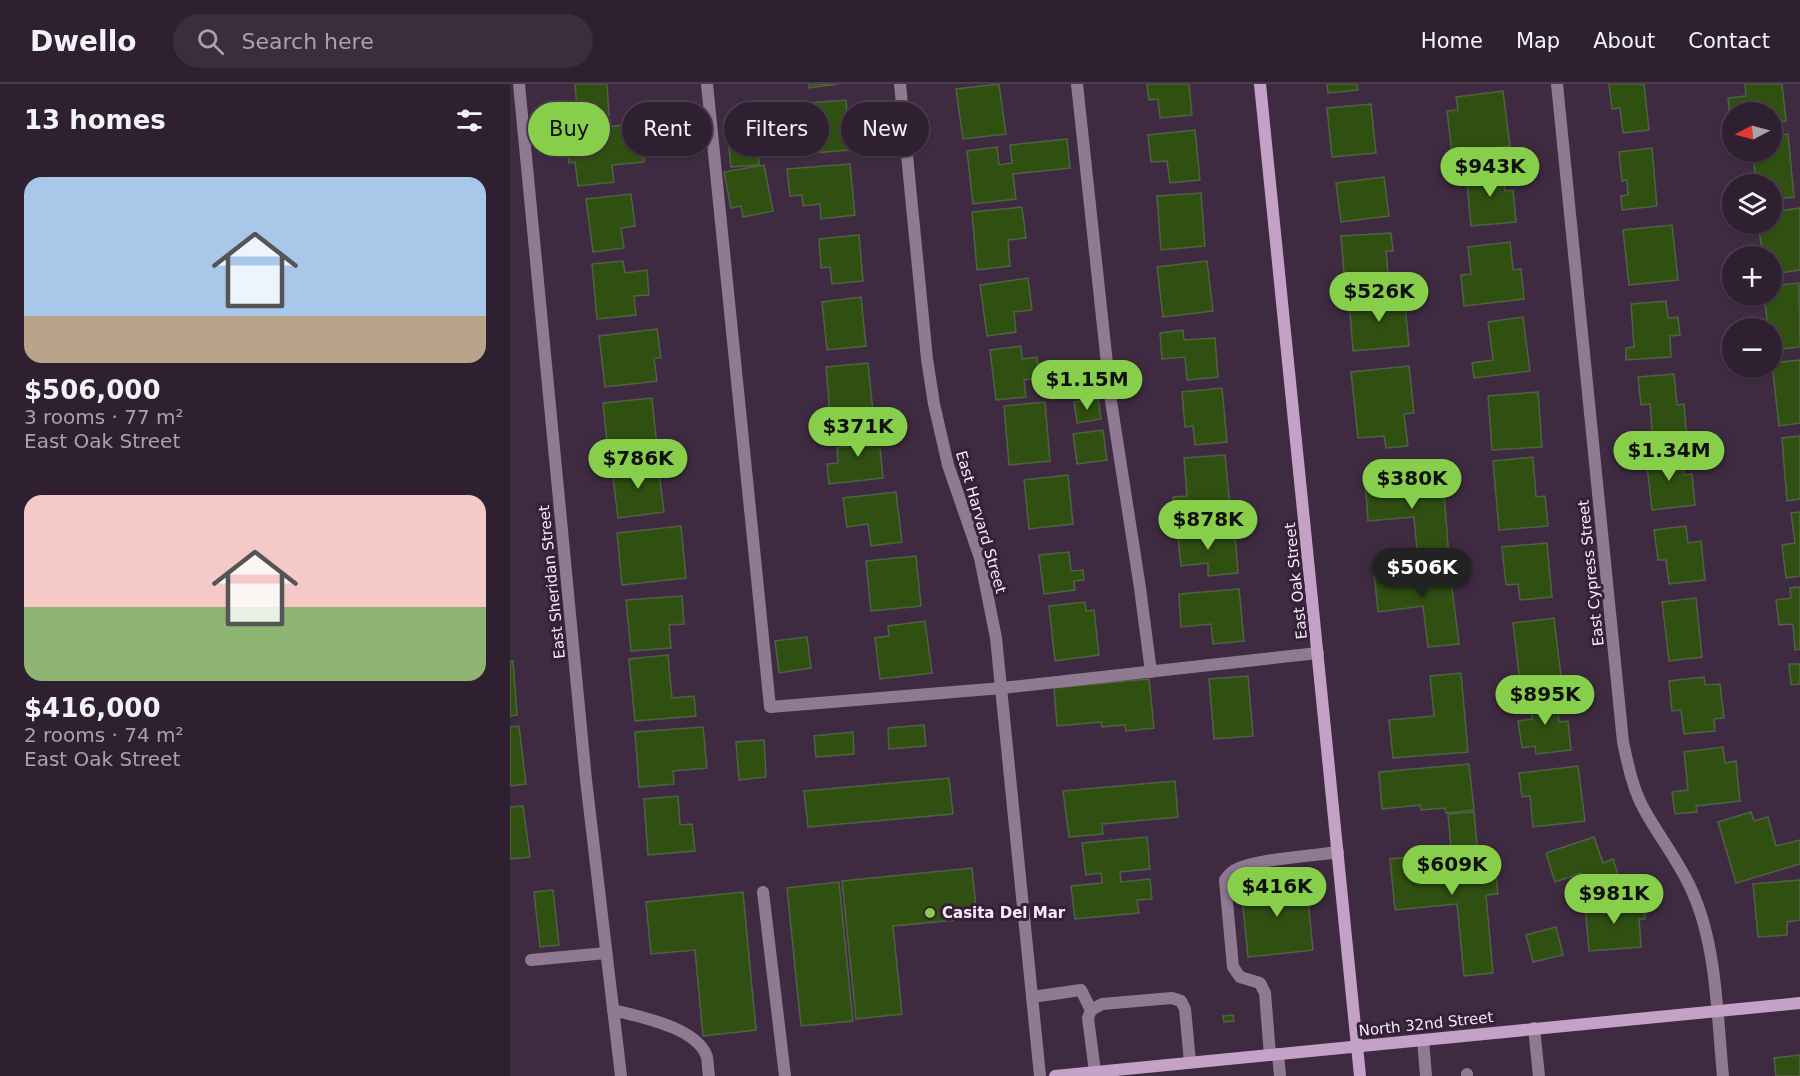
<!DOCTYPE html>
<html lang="en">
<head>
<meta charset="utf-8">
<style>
	:root { --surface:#2f2031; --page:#3b2d3d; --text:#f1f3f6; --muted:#a7a3ab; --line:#4a3e4d; --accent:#87cf4a }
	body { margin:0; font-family:"DejaVu Sans",sans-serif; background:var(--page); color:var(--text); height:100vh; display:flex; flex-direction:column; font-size:22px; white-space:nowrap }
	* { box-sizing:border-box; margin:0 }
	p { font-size:20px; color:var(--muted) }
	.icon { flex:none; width:33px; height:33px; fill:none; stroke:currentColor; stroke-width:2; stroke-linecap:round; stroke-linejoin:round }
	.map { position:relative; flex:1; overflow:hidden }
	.side { display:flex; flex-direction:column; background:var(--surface); width:510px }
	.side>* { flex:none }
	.top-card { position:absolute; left:18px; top:18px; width:570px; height:54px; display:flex; gap:12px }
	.needle { width:39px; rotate:264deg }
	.fabs { position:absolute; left:1212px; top:18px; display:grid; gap:12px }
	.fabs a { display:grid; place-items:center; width:60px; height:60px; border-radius:50%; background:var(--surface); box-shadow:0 2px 4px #0004,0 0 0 2px var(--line); font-size:30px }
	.price { position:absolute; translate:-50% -51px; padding:0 14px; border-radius:21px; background:var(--accent); color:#111; font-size:20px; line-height:39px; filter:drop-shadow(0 2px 3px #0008) }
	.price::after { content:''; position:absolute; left:50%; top:36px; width:18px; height:14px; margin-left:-9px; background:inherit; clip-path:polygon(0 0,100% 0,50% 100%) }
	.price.active { background:#222; color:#fff }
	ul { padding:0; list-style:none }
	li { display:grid; align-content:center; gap:12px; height:318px; padding:0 24px }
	li span { display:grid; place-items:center; height:186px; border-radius:18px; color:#555 }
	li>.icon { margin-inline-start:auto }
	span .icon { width:108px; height:108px; fill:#fffc; stroke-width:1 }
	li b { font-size:26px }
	h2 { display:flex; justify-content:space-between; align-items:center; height:72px; padding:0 24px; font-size:26px }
	.chip { padding:0 21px; border-radius:27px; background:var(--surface); box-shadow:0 2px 4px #0004,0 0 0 2px var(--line); font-size:21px; line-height:54px }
	.chip.active { background:var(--accent); color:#111 }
	header { display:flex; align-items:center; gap:36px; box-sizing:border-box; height:84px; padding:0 30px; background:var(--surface); border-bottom:2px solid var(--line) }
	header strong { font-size:28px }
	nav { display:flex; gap:33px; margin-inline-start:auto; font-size:21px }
	.search { width:420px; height:54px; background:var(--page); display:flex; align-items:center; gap:15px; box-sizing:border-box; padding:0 21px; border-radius:33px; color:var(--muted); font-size:22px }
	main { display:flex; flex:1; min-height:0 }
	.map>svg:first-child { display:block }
	.building { fill:#305012; stroke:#516146; stroke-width:1.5 }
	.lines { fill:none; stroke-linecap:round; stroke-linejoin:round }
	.lane { stroke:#907a92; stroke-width:12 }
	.street { stroke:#907a92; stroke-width:12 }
	.secondary { stroke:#c4a2c8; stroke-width:12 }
	.poi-dot { fill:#87cf4a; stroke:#342137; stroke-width:2 }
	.labels { text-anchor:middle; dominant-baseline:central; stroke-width:6; stroke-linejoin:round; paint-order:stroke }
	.street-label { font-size:15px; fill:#f7eaf9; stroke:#342137 }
	.poi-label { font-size:15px; font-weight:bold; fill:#f7eaf9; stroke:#342137; text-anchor:start }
</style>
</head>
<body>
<header>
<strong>Dwello</strong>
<div class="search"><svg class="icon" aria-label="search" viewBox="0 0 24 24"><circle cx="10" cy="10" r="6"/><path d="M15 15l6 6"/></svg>Search here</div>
<nav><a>Home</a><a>Map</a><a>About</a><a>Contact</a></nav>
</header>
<main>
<section class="side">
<h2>13 homes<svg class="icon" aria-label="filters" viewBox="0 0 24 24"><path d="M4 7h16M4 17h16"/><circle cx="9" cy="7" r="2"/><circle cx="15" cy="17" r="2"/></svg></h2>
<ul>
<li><span style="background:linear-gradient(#a9c7e8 75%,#b9a48a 0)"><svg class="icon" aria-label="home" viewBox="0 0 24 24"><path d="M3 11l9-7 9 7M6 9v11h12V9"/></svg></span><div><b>$506,000</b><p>3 rooms · 77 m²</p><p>East Oak Street</p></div></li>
<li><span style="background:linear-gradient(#f6c9c9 60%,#8fb573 0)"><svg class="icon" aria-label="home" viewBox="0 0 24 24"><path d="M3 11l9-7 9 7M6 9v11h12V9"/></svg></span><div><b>$416,000</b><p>2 rooms · 74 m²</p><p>East Oak Street</p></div></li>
</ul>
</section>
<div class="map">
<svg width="1290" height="992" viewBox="0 0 1290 992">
	<rect width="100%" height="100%" fill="#3f2b41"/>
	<g class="building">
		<path d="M 65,0 L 97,0 L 99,31 L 68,34 Z"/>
		<path d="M 299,0 L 328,0 L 299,4 Z"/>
		<path d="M 489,0 L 496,50 L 453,55 L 446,5 Z"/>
		<path d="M 637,0 L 679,0 L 682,31 L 650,34 L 648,15 L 639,16 Z"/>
		<path d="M 817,0 L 847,0 L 848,6 L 818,9 Z"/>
		<path d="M 1099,0 L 1134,0 L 1139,46 L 1113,49 L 1110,24 L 1102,25 Z"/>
		<path d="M 1235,0 L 1272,0 L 1276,37 L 1262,39 L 1262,28 L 1222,28 L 1222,49 L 1218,14 L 1236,12 Z"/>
		<path d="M 993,7 L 1000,62 L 942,69 L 937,27 L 948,26 L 946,13 Z"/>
		<path d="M 336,16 L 340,66 L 277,71 L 273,21 Z"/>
		<path d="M 861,20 L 866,69 L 822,73 L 817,24 Z"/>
		<path d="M 130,39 L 134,78 L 102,81 L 104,98 L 68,102 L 65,78 L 59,79 L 55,48 Z"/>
		<path d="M 685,46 L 690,96 L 660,99 L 657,77 L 641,78 L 638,51 Z"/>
		<path d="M 1278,50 L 1284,113 L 1262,115 L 1262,100 L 1233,100 L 1232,91 L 1245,90 L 1243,68 L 1228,68 L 1262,68 L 1262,52 Z"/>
		<path d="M 247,52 L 249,81 L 221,83 L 218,54 Z"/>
		<path d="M 557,55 L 560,84 L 503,90 L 506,115 L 463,120 L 457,67 L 487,63 L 489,81 L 502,79 L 500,61 Z"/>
		<path d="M 1142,64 L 1147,122 L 1112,126 L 1111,112 L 1118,111 L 1117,96 L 1112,97 L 1109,68 Z"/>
		<path d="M 340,80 L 345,131 L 311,135 L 310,120 L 293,122 L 292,111 L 280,112 L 277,85 Z"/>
		<path d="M 254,81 L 263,127 L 233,133 L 231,122 L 221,124 L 214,88 Z"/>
		<path d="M 993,84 L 995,107 L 1003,106 L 1006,138 L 961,142 L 956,87 Z"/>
		<path d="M 874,93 L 879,132 L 831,138 L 826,99 Z"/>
		<path d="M 691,109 L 695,162 L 651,166 L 647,112 Z"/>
		<path d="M 121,110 L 125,142 L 111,144 L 114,164 L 83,168 L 76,115 Z"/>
		<path d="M 512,123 L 516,154 L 498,156 L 500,182 L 467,186 L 462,128 Z"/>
		<path d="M 1290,124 L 1290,186 L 1262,190 L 1262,172 L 1248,172 L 1253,172 L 1248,140 L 1262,140 L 1262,128 Z"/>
		<path d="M 1162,141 L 1168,196 L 1119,201 L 1113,146 Z"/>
		<path d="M 881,149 L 883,167 L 876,167 L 879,199 L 835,202 L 831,152 Z"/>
		<path d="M 349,151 L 353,197 L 322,200 L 320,183 L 311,184 L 309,155 Z"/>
		<path d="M 1000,158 L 1003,186 L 1011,185 L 1014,215 L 954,222 L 951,191 L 961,190 L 958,163 Z"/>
		<path d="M 113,177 L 115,189 L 137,186 L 139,211 L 124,212 L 126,231 L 87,235 L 82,180 Z"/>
		<path d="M 697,177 L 703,227 L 653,233 L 647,183 Z"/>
		<path d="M 518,194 L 522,226 L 504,228 L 506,248 L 477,252 L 470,201 Z"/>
		<path d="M 1289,199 L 1290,263 L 1262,266 L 1262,244 L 1258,244 L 1254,212 L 1262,212 L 1262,202 Z"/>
		<path d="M 894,210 L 899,262 L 843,267 L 839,215 Z"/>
		<path d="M 351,213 L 356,262 L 317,266 L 312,218 Z"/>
		<path d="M 1156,217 L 1158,234 L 1168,233 L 1170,251 L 1160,252 L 1161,273 L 1116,276 L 1116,264 L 1124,263 L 1121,220 Z"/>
		<path d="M 1013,233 L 1020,287 L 964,294 L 962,279 L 983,276 L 978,238 Z"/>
		<path d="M 147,245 L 151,274 L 144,274 L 147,297 L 95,303 L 89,252 Z"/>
		<path d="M 673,246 L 674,256 L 705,254 L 708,293 L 677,296 L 675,273 L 652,275 L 650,249 Z"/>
		<path d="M 511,262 L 512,275 L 527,273 L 529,294 L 514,296 L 516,313 L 486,316 L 480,266 Z"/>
		<path d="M 1290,276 L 1290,339 L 1269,342 L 1262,279 Z"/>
		<path d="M 358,279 L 363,328 L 320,332 L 316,283 Z"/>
		<path d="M 899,282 L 904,329 L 894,330 L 898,362 L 876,364 L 874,352 L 848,354 L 841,288 Z"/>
		<path d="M 1164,290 L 1167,321 L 1174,320 L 1177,356 L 1143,359 L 1140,320 L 1131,321 L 1128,293 Z"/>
		<path d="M 712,304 L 717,358 L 685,361 L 683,342 L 675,343 L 672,308 Z"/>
		<path d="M 1028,308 L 1032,363 L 982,366 L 978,312 Z"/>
		<path d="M 142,314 L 147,364 L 98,368 L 93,319 Z"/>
		<path d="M 588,315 L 591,335 L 567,339 L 564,318 Z"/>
		<path d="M 535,318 L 540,377 L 499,381 L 494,322 Z"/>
		<path d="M 368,344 L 373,394 L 319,400 L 317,380 L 328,379 L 327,364 L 338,362 L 336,347 Z"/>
		<path d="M 593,346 L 597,376 L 567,380 L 563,350 Z"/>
		<path d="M 1290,352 L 1290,415 L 1277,417 L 1272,354 Z"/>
		<path d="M 1171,368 L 1174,391 L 1182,390 L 1185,421 L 1142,426 L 1136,372 Z"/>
		<path d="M 715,371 L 720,425 L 664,430 L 663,413 L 677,412 L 674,374 Z"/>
		<path d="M 1023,373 L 1026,413 L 1035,412 L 1038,442 L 989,446 L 983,377 Z"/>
		<path d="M 148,379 L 154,428 L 108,434 L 102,385 Z"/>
		<path d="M 925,390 L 927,409 L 934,409 L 939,474 L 908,476 L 904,433 L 858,437 L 855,396 Z"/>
		<path d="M 558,391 L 563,440 L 519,445 L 514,396 Z"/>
		<path d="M 386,408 L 392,458 L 361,462 L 358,440 L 337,443 L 333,414 Z"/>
		<path d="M 1290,428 L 1290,492 L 1276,494 L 1272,461 L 1285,459 L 1281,429 Z"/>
		<path d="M 171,442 L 176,494 L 112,501 L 107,449 Z"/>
		<path d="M 1176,442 L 1178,459 L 1191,457 L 1195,496 L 1159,500 L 1156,476 L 1148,476 L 1144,446 Z"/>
		<path d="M 693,443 L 694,454 L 725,451 L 728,489 L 698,492 L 698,479 L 671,482 L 667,445 Z"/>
		<path d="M 1037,459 L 1042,513 L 1010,516 L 1008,500 L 996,501 L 992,463 Z"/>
		<path d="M 559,468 L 561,487 L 573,486 L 574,496 L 564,497 L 565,506 L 534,510 L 529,471 Z"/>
		<path d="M 406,472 L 411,522 L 361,527 L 356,477 Z"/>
		<path d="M 939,480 L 949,560 L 918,563 L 913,522 L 868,528 L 864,489 Z"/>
		<path d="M 1290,503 L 1290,565 L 1285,566 L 1283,540 L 1269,541 L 1266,516 L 1281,514 L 1280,504 Z"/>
		<path d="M 729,505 L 734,557 L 703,560 L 701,540 L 671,543 L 669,510 Z"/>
		<path d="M 172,512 L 174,540 L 159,541 L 161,564 L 121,567 L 116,516 Z"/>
		<path d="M 1186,514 L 1192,573 L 1159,577 L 1152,518 Z"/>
		<path d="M 575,518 L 576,527 L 584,526 L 589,571 L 545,577 L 539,522 Z"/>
		<path d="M 1044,534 L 1051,593 L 1010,599 L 1003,539 Z"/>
		<path d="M 415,537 L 422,589 L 370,595 L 365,554 L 379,552 L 378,542 Z"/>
		<path d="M 297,553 L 301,584 L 269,589 L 265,557 Z"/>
		<path d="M 158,571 L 162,614 L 184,612 L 186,632 L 125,637 L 119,575 Z"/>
		<path d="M 3,577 L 7,631 L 0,632 L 0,578 Z"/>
		<path d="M 1279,580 L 1290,580 L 1290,600 L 1281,601 Z"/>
		<path d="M 951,589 L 958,668 L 883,674 L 879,636 L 924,632 L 920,592 Z"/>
		<path d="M 738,592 L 743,652 L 704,655 L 699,595 Z"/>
		<path d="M 1194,593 L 1195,601 L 1210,600 L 1214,634 L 1204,635 L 1205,647 L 1174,650 L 1171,626 L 1162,627 L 1159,597 Z"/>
		<path d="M 639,595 L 644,644 L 616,647 L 615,641 L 592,643 L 591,638 L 547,642 L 544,604 Z"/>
		<path d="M 1046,608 L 1049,638 L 1058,637 L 1061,666 L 1026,670 L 1025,662 L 1012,664 L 1008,637 L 1022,635 L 1019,611 Z"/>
		<path d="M 414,641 L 416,662 L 379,665 L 378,644 Z"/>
		<path d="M 9,642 L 16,700 L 0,702 L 0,643 Z"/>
		<path d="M 193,643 L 197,684 L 163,687 L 164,700 L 129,703 L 125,648 Z"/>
		<path d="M 343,648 L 344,670 L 306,673 L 304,652 Z"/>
		<path d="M 254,656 L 256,693 L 229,696 L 226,658 Z"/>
		<path d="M 1213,663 L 1215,679 L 1226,677 L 1230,717 L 1186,722 L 1187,728 L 1165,730 L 1162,708 L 1178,706 L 1174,668 Z"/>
		<path d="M 959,680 L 964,726 L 936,729 L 935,724 L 911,726 L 910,721 L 872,725 L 869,688 Z"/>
		<path d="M 1068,682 L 1075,737 L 1023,743 L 1020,712 L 1012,713 L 1009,689 Z"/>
		<path d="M 439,694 L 443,730 L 298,743 L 294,707 Z"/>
		<path d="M 665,697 L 668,733 L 592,740 L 593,750 L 559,753 L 553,707 Z"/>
		<path d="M 168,712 L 170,741 L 182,740 L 185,767 L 138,771 L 134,715 Z"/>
		<path d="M 13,722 L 20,773 L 0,775 L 0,723 Z"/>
		<path d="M 964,728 L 967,761 L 941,764 L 938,730 Z"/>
		<path d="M 1241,728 L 1244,737 L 1258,733 L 1266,762 L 1290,756 L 1290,780 L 1226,799 L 1208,738 Z"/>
		<path d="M 637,753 L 640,785 L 610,788 L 611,798 L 640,795 L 642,815 L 627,816 L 629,829 L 565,835 L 561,802 L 592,799 L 591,789 L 576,791 L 572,759 Z"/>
		<path d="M 1084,753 L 1093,779 L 1103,775 L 1112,803 L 1079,814 L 1071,789 L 1045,798 L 1036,769 Z"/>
		<path d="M 972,765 L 973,773 L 984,772 L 988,810 L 976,811 L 983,889 L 954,892 L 947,820 L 885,826 L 880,775 Z"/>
		<path d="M 462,784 L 467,834 L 383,842 L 392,930 L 346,935 L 332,797 Z"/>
		<path d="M 796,796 L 803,866 L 738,873 L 731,802 Z"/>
		<path d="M 1290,796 L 1290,836 L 1277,838 L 1277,851 L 1248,853 L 1243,800 Z"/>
		<path d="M 329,798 L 343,937 L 291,942 L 277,804 Z"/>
		<path d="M 43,806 L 49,861 L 30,863 L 24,808 Z"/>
		<path d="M 233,808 L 246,946 L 193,952 L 185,866 L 141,870 L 136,818 Z"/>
		<path d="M 1134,816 L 1135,835 L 1129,835 L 1131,863 L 1079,867 L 1075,821 Z"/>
		<path d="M 1046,843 L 1053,871 L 1023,878 L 1016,851 Z"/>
		<path d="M 723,931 L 724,937 L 714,938 L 713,932 Z"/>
		<path d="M 1290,971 L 1290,992 L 1266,992 L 1264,974 Z"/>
	</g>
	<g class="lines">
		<g class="lane">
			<path d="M 197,0 L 260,623 L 492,604 L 808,569"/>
			<path d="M 567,0 L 601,317 L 630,504 L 641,588"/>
			<path d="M 253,808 L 275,992"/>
			<path d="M 21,876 L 96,869"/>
			<path d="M 522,913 L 571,906 L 581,926"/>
			<path d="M 103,926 C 130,933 187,943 197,973 C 198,979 198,986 199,992"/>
			<path d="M 1024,944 L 1029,992"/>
			<path d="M 913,956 L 916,992"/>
			<path d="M 768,970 L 770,992"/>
			<path d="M 760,971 L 755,909 L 750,899 L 730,893 L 723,883 L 715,796 C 718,792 720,789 725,786 C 745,775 803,772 828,768"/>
			<path d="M 585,988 L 578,934 L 581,926 L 592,920 L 662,914 L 671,917 L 675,925 L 680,978"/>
			<path d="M 957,990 L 957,992"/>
		</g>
		<g class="street">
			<path d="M 9,0 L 76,696 L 111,992"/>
			<path d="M 390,0 L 417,275 L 424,320 L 438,381 L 470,474 L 486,554 L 530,992"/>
			<path d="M 1047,0 L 1113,658 C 1118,681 1123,706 1135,727 C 1150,754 1170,779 1182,807 C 1207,862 1207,932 1213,992"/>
		</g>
		<g class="secondary">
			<path d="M 750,0 L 850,992"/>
			<path d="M 545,992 L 1290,919"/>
		</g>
	</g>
	<circle class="poi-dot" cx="420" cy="829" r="6"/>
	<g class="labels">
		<g class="street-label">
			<text transform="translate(471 438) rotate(74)">East Harvard Street</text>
			<text transform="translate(1081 489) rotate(-96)">East Cypress Street</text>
			<text transform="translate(786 497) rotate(-96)">East Oak Street</text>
			<text transform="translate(42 498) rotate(-96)">East Sheridan Street</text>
			<text transform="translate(916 940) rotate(-6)">North 32nd Street</text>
		</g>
		<g class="poi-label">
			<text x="432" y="829">Casita Del Mar</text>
		</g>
	</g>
</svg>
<div class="fabs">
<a><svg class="needle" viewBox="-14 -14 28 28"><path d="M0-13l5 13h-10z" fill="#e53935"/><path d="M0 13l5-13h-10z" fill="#a7a3ab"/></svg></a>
<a><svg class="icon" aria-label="layers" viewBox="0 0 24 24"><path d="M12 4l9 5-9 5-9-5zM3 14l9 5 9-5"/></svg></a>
<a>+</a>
<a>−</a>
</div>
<b class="price" style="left:980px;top:114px">$943K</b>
<b class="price" style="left:869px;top:239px">$526K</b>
<b class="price" style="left:577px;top:327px">$1.15M</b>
<b class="price" style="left:348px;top:374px">$371K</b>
<b class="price" style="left:1159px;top:398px">$1.34M</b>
<b class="price" style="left:128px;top:406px">$786K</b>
<b class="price" style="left:902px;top:426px">$380K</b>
<b class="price" style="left:698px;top:467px">$878K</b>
<b class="price active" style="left:912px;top:515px">$506K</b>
<b class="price" style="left:1035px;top:642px">$895K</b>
<b class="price" style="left:942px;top:812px">$609K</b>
<b class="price" style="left:767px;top:834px">$416K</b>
<b class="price" style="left:1104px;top:841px">$981K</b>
<div class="top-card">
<a class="chip active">Buy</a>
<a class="chip">Rent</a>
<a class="chip">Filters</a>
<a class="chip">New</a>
</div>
</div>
</main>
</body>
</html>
